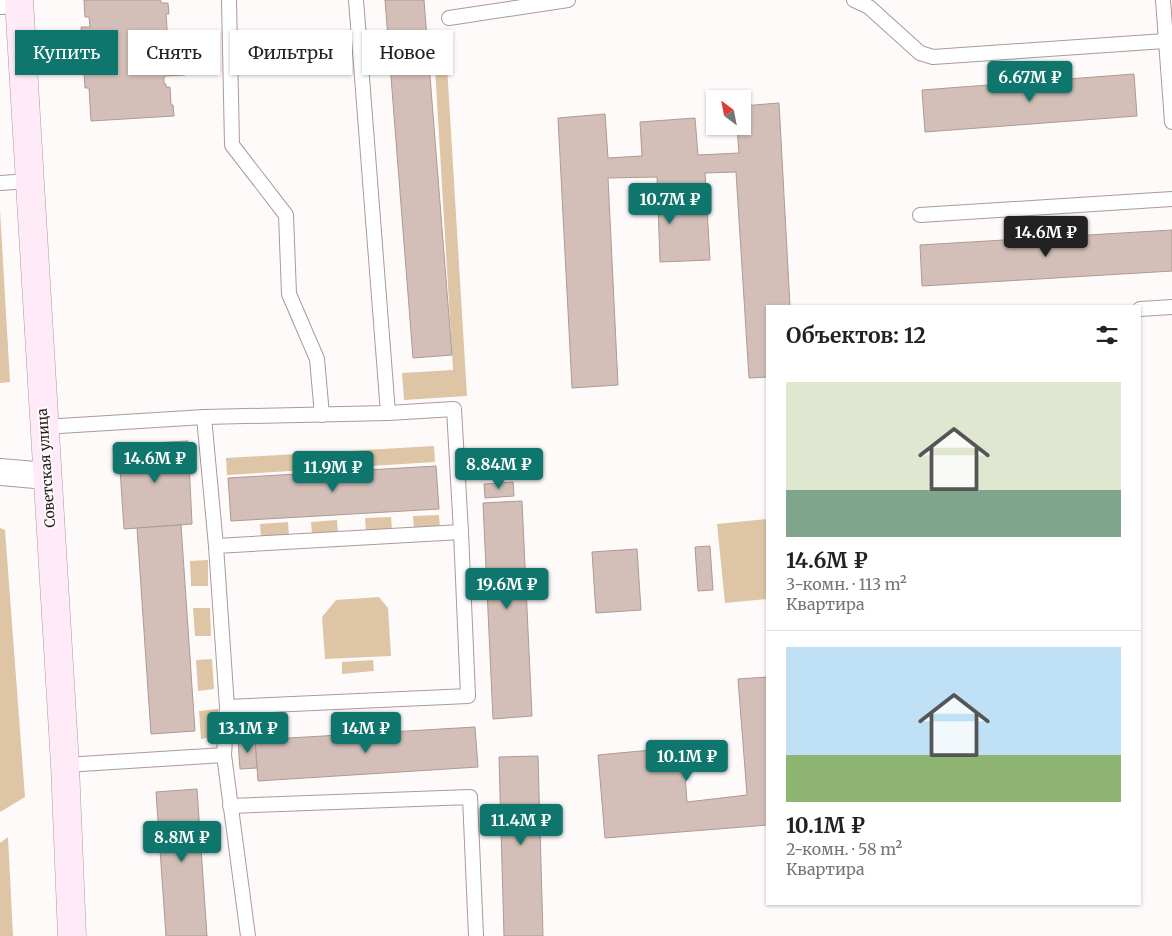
<!DOCTYPE html>
<html lang="ru">
<head>
<meta charset="utf-8">
<style>
	:root { --surface:#fff; --page:#f2f2f2; --text:#222; --muted:#767676; --line:#e0e0e0; --accent:#0f766e }
	body { margin:0; font-family:Merriweather,serif; background:var(--page); color:var(--text); height:100vh; display:flex; flex-direction:column; font-size:19px; white-space:nowrap }
	* { box-sizing:border-box; margin:0 }
	p { font-size:16px; color:var(--muted) }
	.icon { flex:none; width:28px; height:28px; fill:none; stroke:currentColor; stroke-width:2; stroke-linecap:round; stroke-linejoin:round }
	.map { position:relative; flex:1; overflow:hidden }
	.side { position:absolute; left:766px; top:305px; width:375px; height:600px; display:flex; flex-direction:column; background:var(--surface); border-radius:0px; box-shadow:0 1px 4px #0004 }
	.side>* { flex:none }
	.guide { position:absolute; left:15px; top:30px; width:475px; height:45px; display:flex; gap:10px }
	.needle { width:32px; rotate:328deg }
	.buttons { position:absolute; left:706px; top:90px; display:grid; gap:10px }
	.buttons a { display:grid; place-items:center; width:45px; height:45px; border-radius:0px; background:var(--surface); box-shadow:0 1px 4px #0004; font-size:25px }
	.price { position:absolute; translate:-50% -42px; padding:0 11px; border-radius:5px; background:var(--accent); color:#fff; font-size:16px; line-height:32px; filter:drop-shadow(0 1px 2px #0008) }
	.price::after { content:''; position:absolute; left:50%; top:30px; width:15px; height:11px; margin-left:-8px; background:inherit; clip-path:polygon(0 0,100% 0,50% 100%) }
	.price.selected { background:#222; color:#fff }
	ul { padding:0; list-style:none }
	li { display:grid; align-content:center; gap:10px; height:265px; padding:0 20px }
	li+li { border-top:1px solid var(--line) }
	li span { display:grid; place-items:center; height:155px; border-radius:0px; color:#555 }
	li>.icon { margin-inline-start:auto }
	span .icon { width:90px; height:90px; fill:#fffc; stroke-width:1 }
	li b { font-size:21px }
	h2 { display:flex; justify-content:space-between; align-items:center; height:60px; padding:0 20px; font-size:21px }
	.tag { padding:0 18px; border-radius:0px; background:var(--surface); box-shadow:0 1px 4px #0004; font-size:18px; line-height:45px }
	.tag.selected { background:var(--accent); color:#fff }
	.map>svg:first-child { display:block }
	.green { fill:#dec5a5 }
	.building { fill:#d3bfb8; stroke:#ad9a92 }
	.lines { fill:none; stroke-linecap:round; stroke-linejoin:round }
	.lane-casing { stroke:#ad989a; stroke-width:16 }
	.street-casing { stroke:#ad989a; stroke-width:28 }
	.secondary-casing { stroke:#ad989a; stroke-width:29 }
	.lane { stroke:#fff; stroke-width:14 }
	.street { stroke:#fff; stroke-width:26 }
	.secondary { stroke:#ffeaf8; stroke-width:28 }
	.labels { text-anchor:middle; dominant-baseline:central; stroke-width:4; stroke-linejoin:round; paint-order:stroke }
	.street-label { font-size:14px; fill:#231b1c; stroke:#fefafa }
</style>
</head>
<body>
<div class="map">
<svg width="1172" height="936" viewBox="0 0 1172 936">
	<rect width="100%" height="100%" fill="#fefafa"/>
	<g class="green">
		<path d="M 445,33 L 467,396 L 404,400 L 402,373 L 453,370 L 433,34 Z"/>
		<path d="M 0,210 L 10,382 L 0,383 Z"/>
		<path d="M 434,446 L 435,462 L 227,475 L 226,458 Z"/>
		<path d="M 439,515 L 440,528 L 414,530 L 413,516 Z"/>
		<path d="M 391,517 L 392,530 L 366,532 L 365,518 Z"/>
		<path d="M 767,519 L 767,599 L 725,603 L 717,524 Z"/>
		<path d="M 337,520 L 338,533 L 312,535 L 311,522 Z"/>
		<path d="M 288,522 L 289,536 L 261,537 L 260,524 Z"/>
		<path d="M 0,528 L 5,530 L 25,797 L 0,812 Z"/>
		<path d="M 208,560 L 208,586 L 191,586 L 190,561 Z"/>
		<path d="M 379,597 L 388,608 L 391,656 L 325,659 L 322,617 L 336,600 Z"/>
		<path d="M 193,608 L 210,608 L 211,636 L 195,636 Z"/>
		<path d="M 212,659 L 214,689 L 198,691 L 196,660 Z"/>
		<path d="M 373,660 L 374,671 L 342,674 L 342,662 Z"/>
		<path d="M 218,709 L 218,725 L 211,737 L 201,739 L 199,711 Z"/>
		<path d="M 8,837 L 13,936 L 0,936 L 0,843 Z"/>
	</g>
	<g class="building">
		<path d="M 84,0 L 160,0 L 162,3 L 168,3 L 169,14 L 166,14 L 168,43 L 164,43 L 165,64 L 184,62 L 185,75 L 164,76 L 164,84 L 166,84 L 166,87 L 170,87 L 171,105 L 173,105 L 174,116 L 91,121 L 89,88 L 85,88 L 81,27 L 90,27 L 89,17 L 85,17 Z"/>
		<path d="M 385,0 L 424,0 L 452,355 L 413,358 Z"/>
		<path d="M 1134,74 L 1137,116 L 925,132 L 922,90 Z"/>
		<path d="M 779,103 L 790,306 L 768,306 L 768,377 L 749,378 L 736,172 L 705,173 L 710,260 L 660,262 L 657,177 L 608,178 L 618,385 L 572,388 L 558,118 L 605,114 L 608,158 L 642,156 L 640,122 L 695,118 L 698,155 L 739,153 L 737,126 L 742,126 L 742,106 Z"/>
		<path d="M 1172,230 L 1172,271 L 922,286 L 920,245 Z"/>
		<path d="M 188,441 L 192,524 L 124,529 L 120,469 L 114,469 L 113,445 Z"/>
		<path d="M 436,466 L 439,509 L 231,521 L 228,478 Z"/>
		<path d="M 513,482 L 514,496 L 485,498 L 484,484 Z"/>
		<path d="M 522,501 L 532,716 L 493,719 L 483,503 Z"/>
		<path d="M 181,525 L 195,731 L 151,734 L 137,528 Z"/>
		<path d="M 710,546 L 713,590 L 698,591 L 695,547 Z"/>
		<path d="M 637,549 L 641,610 L 596,613 L 592,552 Z"/>
		<path d="M 768,677 L 768,825 L 605,838 L 598,755 L 683,747 L 687,802 L 747,795 L 738,679 Z"/>
		<path d="M 475,727 L 478,767 L 258,781 L 255,740 Z"/>
		<path d="M 255,740 L 257,768 L 240,769 L 238,741 Z"/>
		<path d="M 538,756 L 543,936 L 504,936 L 499,757 Z"/>
		<path d="M 197,789 L 207,936 L 166,936 L 156,792 Z"/>
	</g>
	<g class="lines">
		<defs>
			<g id="lane">
				<path d="M 229,0 L 232,145 L 286,215 L 289,294 L 317,359 L 322,415"/>
				<path d="M 854,0 L 869,7 L 920,53 L 933,57 L 1165,41"/>
				<path d="M 1163,0 L 1172,122"/>
				<path d="M 0,7 L 19,6"/>
				<path d="M 449,18 L 568,0"/>
				<path d="M 0,183 L 30,181"/>
				<path d="M 920,215 L 1172,199"/>
				<path d="M 1140,309 L 1172,307"/>
				<path d="M 44,427 L 204,417 L 388,413 L 356,0"/>
				<path d="M 216,546 L 461,532 L 454,409 L 388,413"/>
				<path d="M 227,707 L 468,696 L 461,532"/>
				<path d="M 224,755 L 248,936"/>
				<path d="M 65,765 L 224,755 L 227,707 L 216,546 L 204,417"/>
				<path d="M 230,806 L 470,797 L 476,936"/>
			</g>
			<path id="street" d="M 0,472 L 47,476"/>
			<path id="secondary" d="M 19,0 L 65,765 L 72,936"/>
		</defs>
		<use href="#lane" class="lane-casing"/>
		<use href="#street" class="street-casing"/>
		<use href="#secondary" class="secondary-casing"/>
		<use href="#lane" class="lane"/>
		<use href="#street" class="street"/>
		<use href="#secondary" class="secondary"/>
	</g>
	<g class="labels">
		<g class="street-label">
			<text transform="translate(46 468) rotate(-94)">Советская улица</text>
		</g>
	</g>
</svg>
<div class="buttons">
<a><svg class="needle" viewBox="-14 -14 28 28"><path d="M0-13l5 13h-10z" fill="#e53935"/><path d="M0 13l5-13h-10z" fill="#767676"/></svg></a>
</div>
<b class="price" style="left:1030px;top:103px">6.67M ₽</b>
<b class="price" style="left:670px;top:225px">10.7M ₽</b>
<b class="price selected" style="left:1046px;top:258px">14.6M ₽</b>
<b class="price" style="left:155px;top:484px">14.6M ₽</b>
<b class="price" style="left:499px;top:490px">8.84M ₽</b>
<b class="price" style="left:333px;top:493px">11.9M ₽</b>
<b class="price" style="left:507px;top:610px">19.6M ₽</b>
<b class="price" style="left:248px;top:754px">13.1M ₽</b>
<b class="price" style="left:366px;top:754px">14M ₽</b>
<b class="price" style="left:687px;top:782px">10.1M ₽</b>
<b class="price" style="left:521px;top:846px">11.4M ₽</b>
<b class="price" style="left:182px;top:863px">8.8M ₽</b>
<div class="guide">
<a class="tag selected">Купить</a>
<a class="tag">Снять</a>
<a class="tag">Фильтры</a>
<a class="tag">Новое</a>
</div>
<section class="side">
<h2>Объектов: 12<svg class="icon" aria-label="filters" viewBox="0 0 24 24"><path d="M4 7h16M4 17h16"/><circle cx="9" cy="7" r="2"/><circle cx="15" cy="17" r="2"/></svg></h2>
<ul>
<li><span style="background:linear-gradient(#dfe7d0 70%,#7fa58c 0)"><svg class="icon" aria-label="home" viewBox="0 0 24 24"><path d="M3 11l9-7 9 7M6 9v11h12V9"/></svg></span><div><b>14.6M ₽</b><p>3-комн. · 113 m²</p><p>Квартира</p></div></li>
<li><span style="background:linear-gradient(#bfe0f5 70%,#8fb573 0)"><svg class="icon" aria-label="home" viewBox="0 0 24 24"><path d="M3 11l9-7 9 7M6 9v11h12V9"/></svg></span><div><b>10.1M ₽</b><p>2-комн. · 58 m²</p><p>Квартира</p></div></li>
</ul>
</section>
</div>
</body>
</html>
